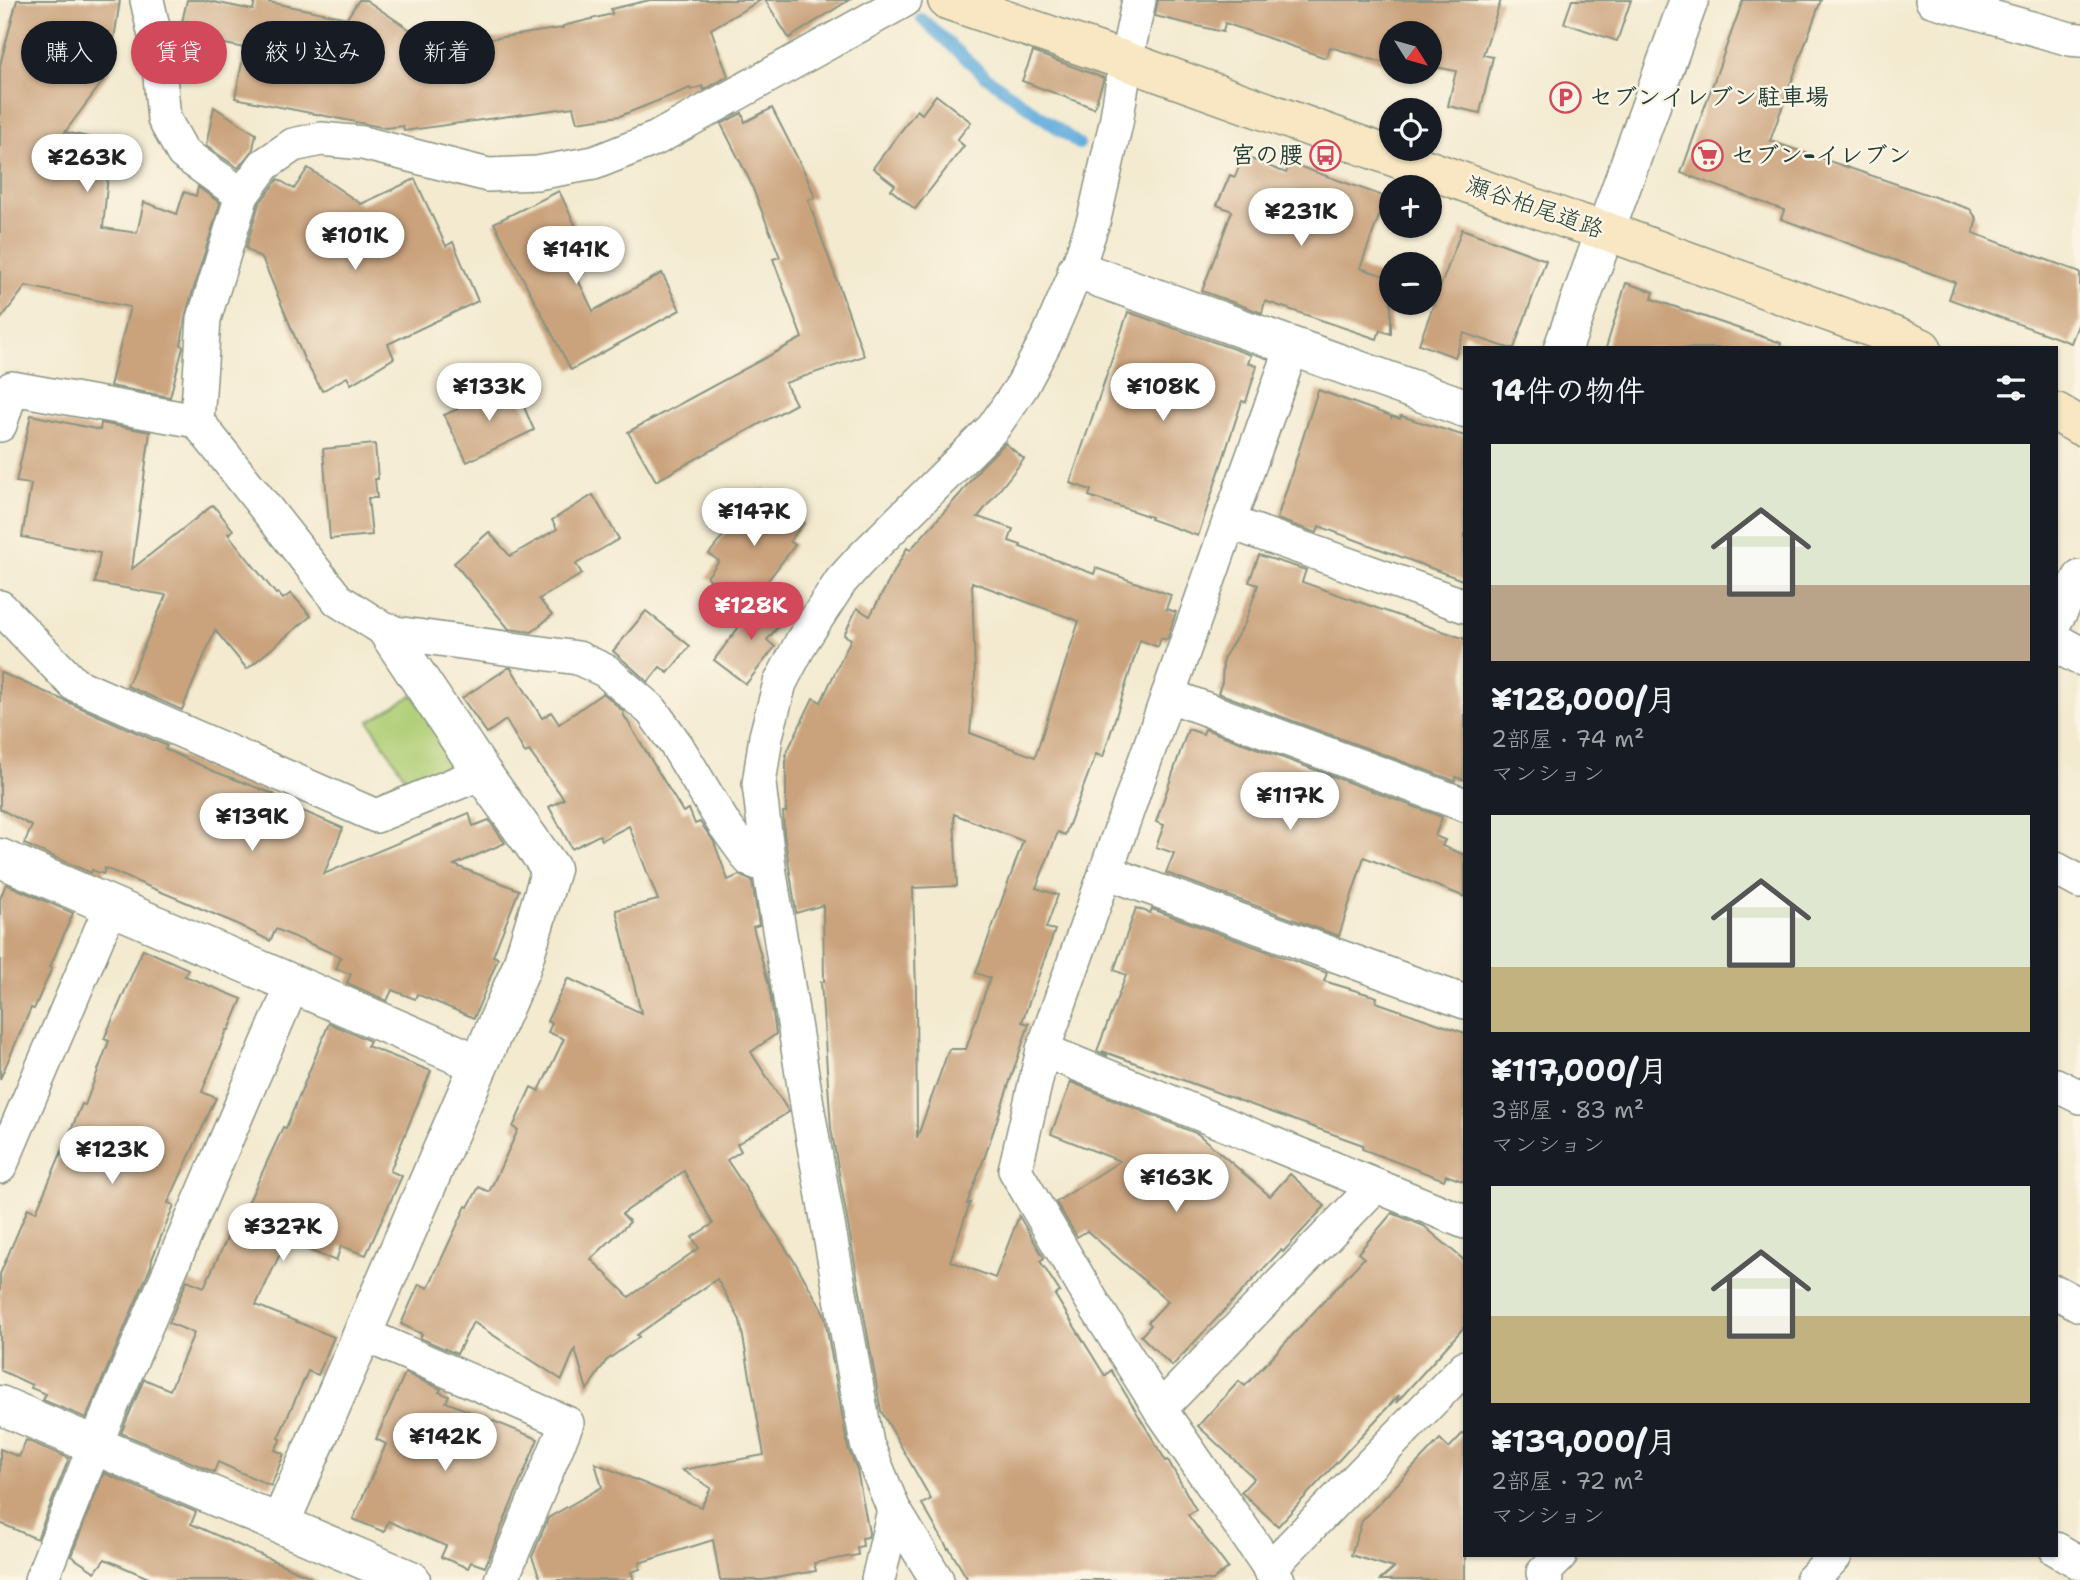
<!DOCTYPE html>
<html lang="ja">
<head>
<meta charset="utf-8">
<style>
	:root { --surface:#171b24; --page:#20242c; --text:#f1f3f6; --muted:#9ea1a6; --accent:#d1495b }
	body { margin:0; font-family:"Shantell Sans","Klee One",sans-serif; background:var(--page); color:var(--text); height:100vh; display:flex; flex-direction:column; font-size:26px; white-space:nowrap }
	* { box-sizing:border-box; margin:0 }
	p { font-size:23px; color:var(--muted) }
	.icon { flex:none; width:38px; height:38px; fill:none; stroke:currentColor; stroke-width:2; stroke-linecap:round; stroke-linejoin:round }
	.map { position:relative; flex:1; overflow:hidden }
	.drawer { position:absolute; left:1463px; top:346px; width:595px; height:1211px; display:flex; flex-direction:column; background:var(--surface); border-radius:0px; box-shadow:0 2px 5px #0004 }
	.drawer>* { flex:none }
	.top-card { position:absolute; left:21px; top:21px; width:665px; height:63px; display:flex; gap:14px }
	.needle { width:46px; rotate:127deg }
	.controls { position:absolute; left:1379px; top:21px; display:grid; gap:14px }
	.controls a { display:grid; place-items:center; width:63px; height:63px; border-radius:50%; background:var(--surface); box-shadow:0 2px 5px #0004; font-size:35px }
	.price { position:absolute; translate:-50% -60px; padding:0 16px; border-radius:24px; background:#fff; color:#222; font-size:23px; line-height:46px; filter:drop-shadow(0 2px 4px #0008) }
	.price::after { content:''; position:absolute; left:50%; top:42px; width:21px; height:16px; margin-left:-10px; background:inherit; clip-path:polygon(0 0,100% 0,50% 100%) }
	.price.active { background:var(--accent); color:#fff }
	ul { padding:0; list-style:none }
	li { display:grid; align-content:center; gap:14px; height:371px; padding:0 28px }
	li span { display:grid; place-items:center; height:217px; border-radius:0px; color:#555 }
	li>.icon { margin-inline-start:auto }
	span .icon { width:126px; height:126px; fill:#fffc; stroke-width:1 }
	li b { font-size:30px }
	h2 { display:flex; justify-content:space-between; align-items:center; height:84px; padding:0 28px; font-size:30px }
	.pill { padding:0 24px; border-radius:32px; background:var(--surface); box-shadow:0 2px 5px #0004; font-size:24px; line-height:63px }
	.pill.active { background:var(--accent); color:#fff }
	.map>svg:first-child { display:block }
	.green { fill:#afce76; stroke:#678655; stroke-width:2 }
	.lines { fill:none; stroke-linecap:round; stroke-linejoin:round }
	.stream { stroke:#64addc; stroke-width:12 }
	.building { fill:#caa37d; fill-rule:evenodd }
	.minor-casing { stroke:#899482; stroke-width:36 }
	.tertiary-casing { stroke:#899482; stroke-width:41 }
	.secondary-casing { stroke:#899482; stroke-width:41 }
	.minor { stroke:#fff; stroke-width:33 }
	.tertiary { stroke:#fff; stroke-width:38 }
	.secondary { stroke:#f9e7c3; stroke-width:38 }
	.labels { text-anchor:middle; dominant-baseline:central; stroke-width:5; stroke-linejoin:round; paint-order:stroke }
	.poi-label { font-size:24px; font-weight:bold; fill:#1f3d34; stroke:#fcf5e5; text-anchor:start }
	.street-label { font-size:24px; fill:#1f3d34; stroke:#fcf5e5 }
</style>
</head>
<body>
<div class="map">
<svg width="2080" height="1580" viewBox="0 0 2080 1580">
	<rect width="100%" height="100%" fill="#fcf5e5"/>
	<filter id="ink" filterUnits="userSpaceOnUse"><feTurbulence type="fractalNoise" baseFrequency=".0143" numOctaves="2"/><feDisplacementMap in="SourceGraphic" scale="14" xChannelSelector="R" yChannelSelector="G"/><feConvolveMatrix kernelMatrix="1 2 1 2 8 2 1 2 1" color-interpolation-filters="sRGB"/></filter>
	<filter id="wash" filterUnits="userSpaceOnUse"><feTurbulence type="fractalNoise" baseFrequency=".00686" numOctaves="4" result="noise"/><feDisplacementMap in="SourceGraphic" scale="28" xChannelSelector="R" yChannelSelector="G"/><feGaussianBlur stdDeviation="1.57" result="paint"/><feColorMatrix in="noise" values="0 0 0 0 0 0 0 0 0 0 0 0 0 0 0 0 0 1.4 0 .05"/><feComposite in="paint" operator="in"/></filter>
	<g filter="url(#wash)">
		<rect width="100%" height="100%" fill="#f3ead0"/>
		<path class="green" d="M 413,695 L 461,767 L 411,787 L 369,721 Z"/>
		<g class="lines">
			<path class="stream" d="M 922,19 L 985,76 L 1079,144"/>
		</g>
		<g id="blocks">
			<g class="building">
				<path d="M 17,0 L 120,0 L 109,73 L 65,132 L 111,142 L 103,228 L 137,233 L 144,202 L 177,214 L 184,192 L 196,196 L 198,187 L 220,203 L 186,313 L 181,345 L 183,347 L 170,397 L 110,386 L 130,307 L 26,286 L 0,320 L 0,65 Z"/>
				<path d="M 187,0 L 204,0 L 253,10 L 255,0 L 259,0 L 347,18 L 359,0 L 366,0 L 459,63 L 458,44 L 563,28 L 563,26 L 612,14 L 611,9 L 650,0 L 761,0 L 711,29 L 728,76 L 704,90 L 702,86 L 691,90 L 690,88 L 620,116 L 577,122 L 573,107 L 404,131 L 403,126 L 386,128 L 235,98 L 245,48 L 179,35 Z"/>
				<path d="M 765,0 L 849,0 L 789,38 Z"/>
				<path d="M 1158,0 L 1501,0 L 1483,55 L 1493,57 L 1480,113 L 1448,106 L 1456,71 L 1430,66 L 1430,33 L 1391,33 L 1391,65 L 1330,47 L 1326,58 L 1225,23 L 1223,32 L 1155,16 Z"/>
				<path d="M 1572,0 L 1631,0 L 1617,41 L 1564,23 Z"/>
				<path d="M 1743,0 L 1821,0 L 1770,141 L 1970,209 L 1977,219 L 1973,233 L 2080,272 L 2080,320 L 2071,343 L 1949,299 L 1955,282 L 1781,219 L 1784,210 L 1681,173 Z"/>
				<path d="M 1033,52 L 1104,78 L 1094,108 L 1022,81 Z"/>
				<path d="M 936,95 L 971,122 L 957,140 L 964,146 L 915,209 L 891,190 L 895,185 L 873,168 L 917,110 L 922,114 Z"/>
				<path d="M 214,107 L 256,134 L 253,149 L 238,168 L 206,146 Z"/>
				<path d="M 772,108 L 805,173 L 815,197 L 808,200 L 864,356 L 785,383 L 796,404 L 656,481 L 628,432 L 802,338 L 773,259 L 780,257 L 749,179 L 721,124 L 742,113 L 745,122 Z"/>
				<path d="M 1243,156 L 1286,173 L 1290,163 L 1386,197 L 1360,268 L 1391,278 L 1391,334 L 1380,330 L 1377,339 L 1265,301 L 1262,313 L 1202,291 L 1232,211 L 1217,205 L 1230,175 L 1235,177 Z"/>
				<path d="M 308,168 L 361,204 L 415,179 L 446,246 L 453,242 L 478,301 L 388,344 L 394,358 L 351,384 L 347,377 L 322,391 L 304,359 L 263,260 L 246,248 L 259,204 L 278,179 L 294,189 Z"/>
				<path d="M 559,191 L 579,233 L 560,242 L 593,311 L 662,273 L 680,310 L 571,370 L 494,223 Z"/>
				<path d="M 1462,229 L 1546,260 L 1514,348 L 1508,348 L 1464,333 L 1455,357 L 1419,344 Z"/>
				<path d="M 1626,283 L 1654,292 L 1652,299 L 1781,343 L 1780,348 L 1606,348 Z"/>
				<path d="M 1128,312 L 1251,355 L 1248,363 L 1257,366 L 1246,402 L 1242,401 L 1198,536 L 1150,519 L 1151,517 L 1089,496 L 1091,490 L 1070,483 Z"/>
				<path d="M 514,384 L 534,430 L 467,462 L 444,415 Z"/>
				<path d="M 1318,390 L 1391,416 L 1391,419 L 1392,416 L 1400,419 L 1401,416 L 1465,436 L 1465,581 L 1319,526 L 1317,533 L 1277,519 Z"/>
				<path d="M 31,415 L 100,430 L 101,423 L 150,432 L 132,569 L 213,505 L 233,530 L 228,534 L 276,594 L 278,593 L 283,599 L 291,593 L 311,616 L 247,669 L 215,630 L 182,710 L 127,686 L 166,595 L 95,583 L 100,553 L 22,537 L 31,484 L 16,482 Z"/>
				<path d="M 1005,443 L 1024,459 L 978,517 L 1013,529 L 1009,541 L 1021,545 L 1020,547 L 1094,574 L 1096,568 L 1171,595 L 1166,609 L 1176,612 L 1167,640 L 1161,638 L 1158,647 L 1140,640 L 1103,757 L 1096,754 L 1065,835 L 1058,832 L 1036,888 L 1058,895 L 1046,928 L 1055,930 L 1022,1022 L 1029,1024 L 985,1156 L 967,1204 L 970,1203 L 950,1261 L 995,1278 L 1019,1216 L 1044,1258 L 1040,1261 L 1060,1292 L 1055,1295 L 1105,1376 L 1111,1370 L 1166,1461 L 1168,1460 L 1196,1510 L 1188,1515 L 1228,1568 L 1213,1580 L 968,1580 L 949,1548 L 948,1549 L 922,1504 L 931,1499 L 881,1411 L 831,1128 L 821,982 L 824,982 L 823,905 L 796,913 L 784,833 L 783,812 L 786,812 L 786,754 L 813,698 L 821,702 L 851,639 L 844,635 L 857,608 L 870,616 L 907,548 L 910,550 L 960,494 L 981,467 ZM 972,582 L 1079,621 L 1035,757 L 970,733 L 975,675 ZM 954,814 L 1023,841 L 976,973 L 990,978 L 966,1049 L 949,1049 L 917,1138 L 916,990 L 913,888 L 957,886 Z"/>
				<path d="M 375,444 L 378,479 L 375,479 L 377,498 L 368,498 L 372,535 L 330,539 L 323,449 Z"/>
				<path d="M 759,489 L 804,523 L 790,541 L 795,545 L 747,608 L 707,577 L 719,561 L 709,554 Z"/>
				<path d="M 593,495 L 619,539 L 576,564 L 582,574 L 539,599 L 552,615 L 532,632 L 509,629 L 454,563 L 489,532 L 510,556 L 557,529 L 552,520 Z"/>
				<path d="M 1259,555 L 1306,570 L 1302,582 L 1465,639 L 1465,780 L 1456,777 L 1455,781 L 1218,693 L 1222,682 L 1223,659 L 1245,623 L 1258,585 L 1249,582 Z"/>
				<path d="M 761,598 L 786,617 L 767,640 L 775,647 L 746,684 L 714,660 Z"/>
				<path d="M 646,611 L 690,646 L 668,673 L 660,667 L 648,682 L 613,651 Z"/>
				<path d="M 508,668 L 511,668 L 542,718 L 551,712 L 559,724 L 603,693 L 624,712 L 623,714 L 683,812 L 689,809 L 695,824 L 700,822 L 714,842 L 728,880 L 739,875 L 752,881 L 759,925 L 753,927 L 769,986 L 776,1034 L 751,1052 L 789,1112 L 737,1144 L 741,1151 L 727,1160 L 796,1264 L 824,1313 L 848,1448 L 857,1470 L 869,1533 L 868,1537 L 862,1538 L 863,1546 L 857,1547 L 858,1555 L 814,1563 L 816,1571 L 763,1580 L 720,1580 L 713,1540 L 639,1563 L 640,1569 L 631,1572 L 634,1580 L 541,1580 L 532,1557 L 548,1518 L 602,1487 L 595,1463 L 701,1507 L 711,1488 L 682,1470 L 764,1455 L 740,1320 L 717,1279 L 637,1335 L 639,1337 L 606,1361 L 587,1390 L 575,1349 L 562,1380 L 473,1322 L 457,1354 L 420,1338 L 422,1334 L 401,1324 L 419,1284 L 428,1288 L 466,1206 L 468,1207 L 479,1187 L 489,1192 L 518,1130 L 513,1127 L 531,1087 L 539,1091 L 564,1039 L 548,1032 L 552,1023 L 547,1021 L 568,978 L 641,1013 L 616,910 L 658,900 L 629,826 L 602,840 L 599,835 L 572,849 L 549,807 L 564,799 L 529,751 L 525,753 L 506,720 L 487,733 L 462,698 ZM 684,1171 L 713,1224 L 692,1237 L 699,1248 L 629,1297 L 591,1259 L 630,1222 L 622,1214 Z"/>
				<path d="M 0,672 L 167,746 L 165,749 L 213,771 L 274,794 L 272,798 L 343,828 L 324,874 L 469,813 L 473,826 L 489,820 L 505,843 L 454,865 L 519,890 L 493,956 L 498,958 L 474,1018 L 417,994 L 415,999 L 392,990 L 387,1001 L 347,983 L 351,974 L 336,969 L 341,957 L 276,929 L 270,941 L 235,923 L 105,868 L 103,874 L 92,870 L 91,873 L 24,844 L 32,826 L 0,809 Z"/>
				<path d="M 1188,729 L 1203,734 L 1205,729 L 1442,817 L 1435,836 L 1445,840 L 1442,846 L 1465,855 L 1465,897 L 1364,857 L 1339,936 L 1166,873 L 1174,853 L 1156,847 L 1164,825 L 1156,822 Z"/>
				<path d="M 6,884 L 73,913 L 50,967 L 52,968 L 34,1009 L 31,1008 L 0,1079 L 0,899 Z"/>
				<path d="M 1136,908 L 1150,913 L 1152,909 L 1327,973 L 1324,981 L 1377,997 L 1376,1002 L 1465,1033 L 1465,1182 L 1446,1175 L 1444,1180 L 1362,1149 L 1363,1145 L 1102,1051 L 1108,1056 L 1097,1051 L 1126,975 L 1114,970 Z"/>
				<path d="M 143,949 L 188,969 L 185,976 L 242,999 L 229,1030 L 227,1030 L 202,1092 L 216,1098 L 168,1203 L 174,1205 L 152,1259 L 151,1266 L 86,1418 L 43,1400 L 46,1394 L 31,1388 L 32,1385 L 0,1370 L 0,1274 L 28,1208 L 36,1212 L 82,1104 L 85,1105 L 109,1041 L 104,1039 Z"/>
				<path d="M 329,1023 L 370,1041 L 367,1046 L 431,1071 L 390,1171 L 402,1176 L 366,1255 L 341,1246 L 336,1261 L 286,1241 L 256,1305 L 334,1337 L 318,1375 L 308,1371 L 278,1438 L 281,1439 L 275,1450 L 284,1454 L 271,1486 L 218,1462 L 214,1472 L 121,1433 L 144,1379 L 170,1390 L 194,1333 L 169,1323 L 187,1280 L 204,1287 L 228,1236 L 232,1238 L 283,1127 L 286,1128 Z"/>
				<path d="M 1071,1082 L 1198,1134 L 1270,1196 L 1290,1174 L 1325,1206 L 1283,1252 L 1281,1250 L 1172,1366 L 1141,1336 L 1151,1325 L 1148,1322 L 1168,1301 L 1087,1231 L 1077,1237 L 1056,1202 L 1120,1161 L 1051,1134 Z"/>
				<path d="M 1392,1213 L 1424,1226 L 1465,1261 L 1465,1326 L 1396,1403 L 1399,1395 L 1278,1526 L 1241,1492 L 1254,1478 L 1198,1426 L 1239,1381 L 1245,1386 L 1364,1258 L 1358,1253 Z"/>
				<path d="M 405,1373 L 441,1389 L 439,1392 L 449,1396 L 446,1402 L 538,1439 L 485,1567 L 471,1562 L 468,1568 L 441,1557 L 446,1546 L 388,1521 L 384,1532 L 353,1519 L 386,1444 L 376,1439 Z"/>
				<path d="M 1465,1431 L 1465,1580 L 1380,1580 L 1394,1568 L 1351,1555 L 1362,1521 L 1440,1439 L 1449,1448 Z"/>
				<path d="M 26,1440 L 69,1458 L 37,1539 L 0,1523 L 0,1449 L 19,1457 Z"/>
				<path d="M 104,1473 L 196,1512 L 191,1524 L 317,1580 L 153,1580 L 105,1559 L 95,1572 L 71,1556 Z"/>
			</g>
		</g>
	</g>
	<g filter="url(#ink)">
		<use href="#blocks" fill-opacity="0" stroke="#899482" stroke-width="2"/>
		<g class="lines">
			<defs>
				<g id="minor">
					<path d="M 147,0 L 157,45 L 164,119 L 183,153 L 242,195"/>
					<path d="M 1932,0 L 2070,39 L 2080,40"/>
					<path d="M 0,425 L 12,388 L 197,421"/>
					<path d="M 1229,522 L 1465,606"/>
					<path d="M 0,607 L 74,684 L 376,816 L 482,773"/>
					<path d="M 2056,620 L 2080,577"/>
					<path d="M 1168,695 L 1465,805"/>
					<path d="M 769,867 L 750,860 L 724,824 L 677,746 L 652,711 L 606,671 L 578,658 L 388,632 L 338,600 L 197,421 L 204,319 L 242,195 L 264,165 L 293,145 L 321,139 L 363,143 L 488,175 L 537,173 L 594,163 L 657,138 L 905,0"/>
					<path d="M 2056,869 L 2080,882"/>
					<path d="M 1106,872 L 1465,1002"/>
					<path d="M 1043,1050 L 1465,1222"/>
					<path d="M 2056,1085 L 2080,1097"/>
					<path d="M 0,1167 L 111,906"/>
					<path d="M 2056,1292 L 2080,1305"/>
					<path d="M 363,1334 L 567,1423 L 501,1580"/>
					<path d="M 1160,1409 L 1375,1186"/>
					<path d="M 2056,1549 L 2080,1563"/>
					<path d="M 1269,1569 L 1465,1367"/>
					<path d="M 41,1580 L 95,1445 L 293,984"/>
					<path d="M 878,1580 L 894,1510"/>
					<path d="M 937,1580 L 894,1510 L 867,1444 L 809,1117 L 769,867 L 759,784 L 766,736 L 780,683 L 802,641 L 841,581 L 860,560 L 993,428 L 1022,386 L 1049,335 L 1077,270 L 1094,219 L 1116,123 L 1126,61 L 1139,0"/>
					<path d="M 1278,1580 L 1160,1409 L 1092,1301 L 1015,1170 L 1043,1050 L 1229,522 L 1292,348"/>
					<path d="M 1546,1580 L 1543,1573 L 1560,1556"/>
					<path d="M 1812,1580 L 1835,1556"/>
				</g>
				<g id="tertiary">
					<path d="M 1077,270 L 1465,408"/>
					<path d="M 1563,348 L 1689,0"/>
					<path d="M 2056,643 L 2080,656"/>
					<path d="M 0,858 L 479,1064"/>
					<path d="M 0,1405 L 411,1580"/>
					<path d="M 280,1524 L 521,968 L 551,869 L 482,773 L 388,632"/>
				</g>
				<g id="secondary">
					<path d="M 947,0 L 1126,61 L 1569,220 L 1606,231 L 1897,337 L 1922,348"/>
					<path d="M 2056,412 L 2080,426"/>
				</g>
			</defs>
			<use href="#minor" class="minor-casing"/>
			<use href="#tertiary" class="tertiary-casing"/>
			<use href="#secondary" class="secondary-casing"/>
			<use href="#minor" class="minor"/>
			<use href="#tertiary" class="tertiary"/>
			<use href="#secondary" class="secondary"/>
		</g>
	</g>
	<defs>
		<symbol id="parking-ring" viewBox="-11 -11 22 22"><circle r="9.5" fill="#fcf5e5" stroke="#d1495b" stroke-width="1.5"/><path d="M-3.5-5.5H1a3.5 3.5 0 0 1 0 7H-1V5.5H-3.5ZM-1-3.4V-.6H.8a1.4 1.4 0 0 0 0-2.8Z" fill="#d1495b"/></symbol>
		<symbol id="bus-ring" viewBox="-11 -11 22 22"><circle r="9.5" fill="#fcf5e5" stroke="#d1495b" stroke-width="1.5"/><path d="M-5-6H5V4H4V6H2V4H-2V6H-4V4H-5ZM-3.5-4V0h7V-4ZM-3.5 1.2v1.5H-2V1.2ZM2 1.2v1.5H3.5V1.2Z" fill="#d1495b"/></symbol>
		<symbol id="supermarket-ring" viewBox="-11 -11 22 22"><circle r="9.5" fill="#fcf5e5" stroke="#d1495b" stroke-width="1.5"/><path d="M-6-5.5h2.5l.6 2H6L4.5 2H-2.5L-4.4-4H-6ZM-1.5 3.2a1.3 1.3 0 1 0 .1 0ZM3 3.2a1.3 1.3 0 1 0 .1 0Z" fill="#d1495b"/></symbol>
	</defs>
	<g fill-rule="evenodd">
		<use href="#parking-ring" x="1548" y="80" width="35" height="35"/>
		<use href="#bus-ring" x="1308" y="138" width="35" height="35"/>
		<use href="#supermarket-ring" x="1690" y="138" width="35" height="35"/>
	</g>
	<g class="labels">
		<g class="poi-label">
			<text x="1589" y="97">セブンイレブン駐車場</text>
			<text x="1303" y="155" text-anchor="end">宮の腰</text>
			<text x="1731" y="155">セブン-イレブン</text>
		</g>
		<g class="street-label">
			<text transform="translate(1535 207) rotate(19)">瀬谷柏尾道路</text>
		</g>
	</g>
</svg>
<div class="controls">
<a><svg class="needle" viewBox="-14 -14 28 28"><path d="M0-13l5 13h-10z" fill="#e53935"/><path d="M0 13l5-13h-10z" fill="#9ea1a6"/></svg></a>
<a><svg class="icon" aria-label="locate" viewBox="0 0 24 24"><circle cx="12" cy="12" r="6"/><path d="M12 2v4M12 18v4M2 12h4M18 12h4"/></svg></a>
<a>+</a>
<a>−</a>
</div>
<b class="price" style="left:87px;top:194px">¥263K</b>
<b class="price" style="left:1301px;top:248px">¥231K</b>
<b class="price" style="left:355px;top:272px">¥101K</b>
<b class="price" style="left:576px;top:286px">¥141K</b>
<b class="price" style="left:489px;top:423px">¥133K</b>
<b class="price" style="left:1163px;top:423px">¥108K</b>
<b class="price" style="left:754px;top:548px">¥147K</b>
<b class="price active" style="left:751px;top:642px">¥128K</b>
<b class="price" style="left:1290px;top:832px">¥117K</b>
<b class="price" style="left:252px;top:853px">¥139K</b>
<b class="price" style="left:112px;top:1186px">¥123K</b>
<b class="price" style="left:1176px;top:1214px">¥163K</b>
<b class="price" style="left:283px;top:1263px">¥327K</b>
<b class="price" style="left:445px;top:1473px">¥142K</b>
<div class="top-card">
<a class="pill">購入</a>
<a class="pill active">賃貸</a>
<a class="pill">絞り込み</a>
<a class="pill">新着</a>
</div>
<section class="drawer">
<h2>14件の物件<svg class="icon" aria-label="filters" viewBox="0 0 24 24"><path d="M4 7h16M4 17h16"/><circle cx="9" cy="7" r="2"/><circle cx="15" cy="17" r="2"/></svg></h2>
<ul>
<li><span style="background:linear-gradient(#dfe7d0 65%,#b9a48a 0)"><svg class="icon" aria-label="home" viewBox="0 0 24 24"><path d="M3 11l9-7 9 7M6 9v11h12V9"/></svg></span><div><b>¥128,000/月</b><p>2部屋 · 74 m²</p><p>マンション</p></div></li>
<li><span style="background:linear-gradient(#dfe7d0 70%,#c2b280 0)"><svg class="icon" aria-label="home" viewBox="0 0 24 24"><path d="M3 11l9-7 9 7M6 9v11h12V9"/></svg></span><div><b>¥117,000/月</b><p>3部屋 · 83 m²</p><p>マンション</p></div></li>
<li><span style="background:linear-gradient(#dfe7d0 60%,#c2b280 0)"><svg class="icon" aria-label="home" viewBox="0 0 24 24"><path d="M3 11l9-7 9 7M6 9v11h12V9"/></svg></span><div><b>¥139,000/月</b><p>2部屋 · 72 m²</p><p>マンション</p></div></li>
</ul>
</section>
</div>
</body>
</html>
